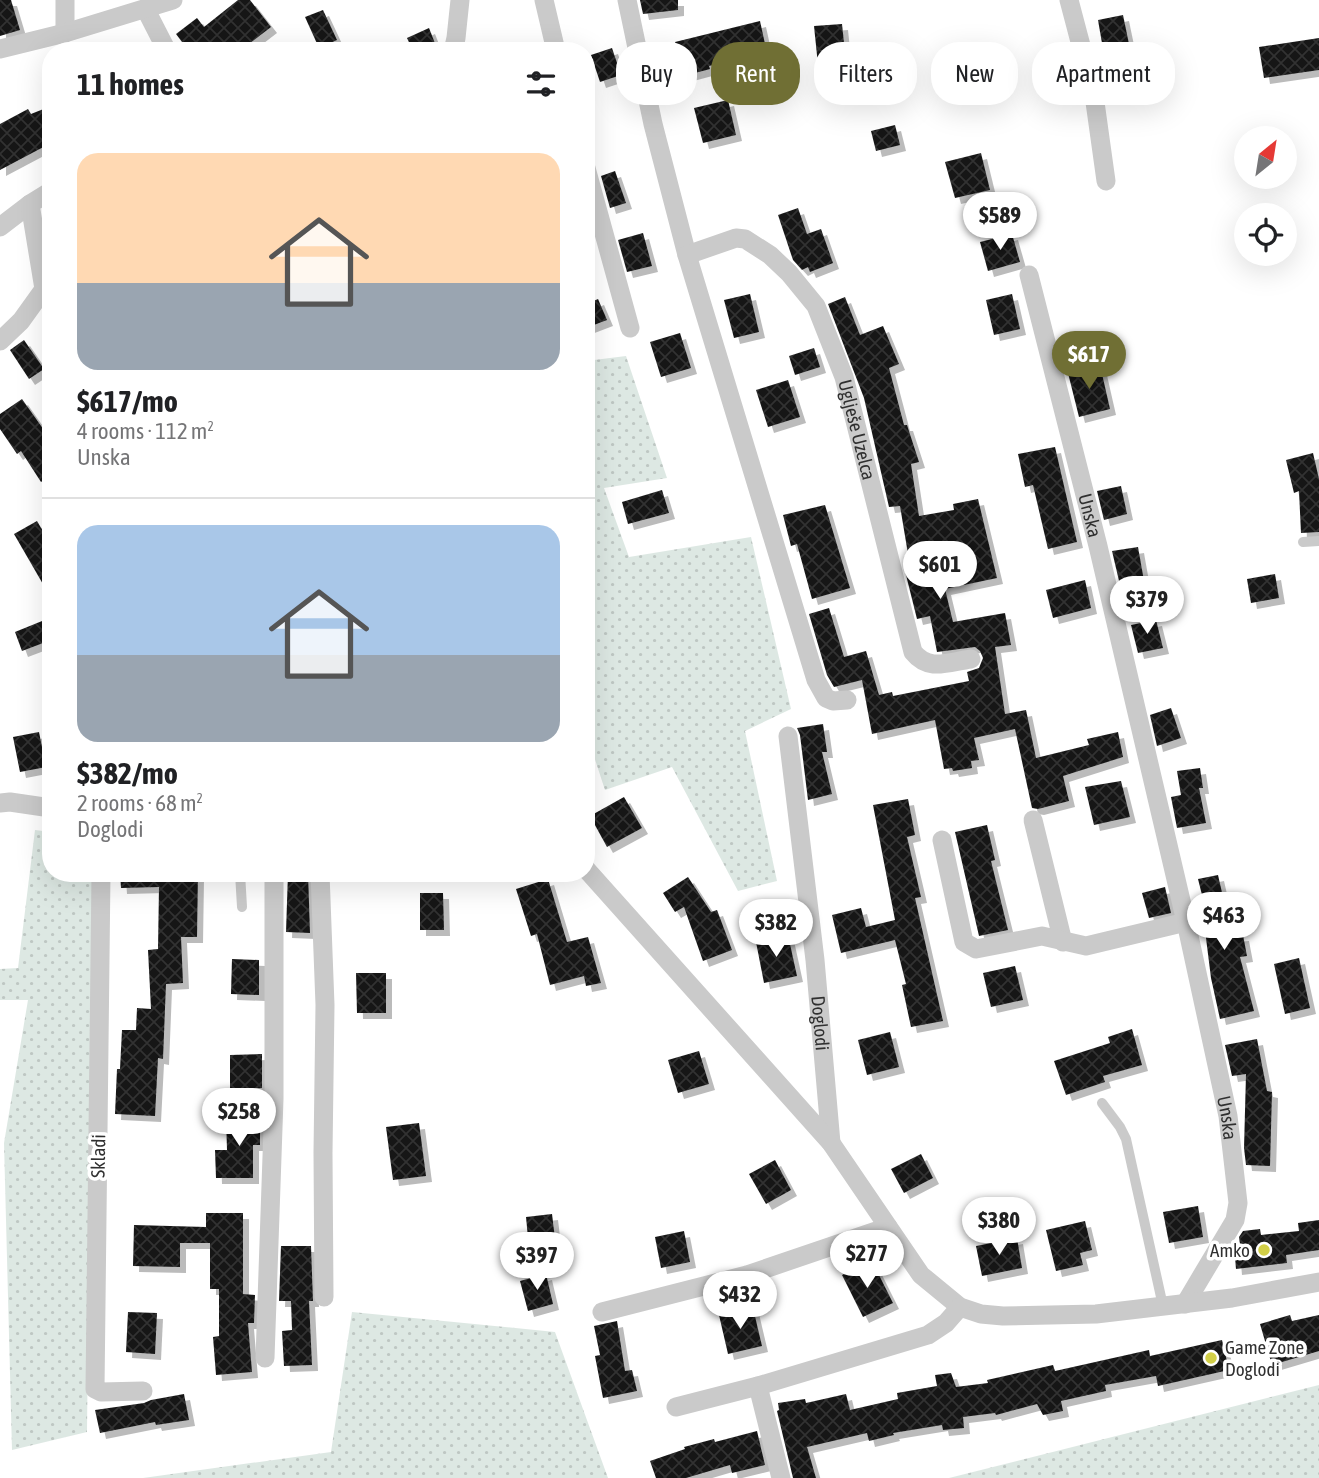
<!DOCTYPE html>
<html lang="en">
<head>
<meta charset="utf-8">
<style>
	:root { --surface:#fff; --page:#f6f6f6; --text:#202124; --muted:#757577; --line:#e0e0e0; --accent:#706f34 }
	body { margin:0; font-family:"Asap Condensed",sans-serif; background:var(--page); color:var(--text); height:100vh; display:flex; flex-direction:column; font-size:26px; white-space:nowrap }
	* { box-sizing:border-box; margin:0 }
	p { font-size:23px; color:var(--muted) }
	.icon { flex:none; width:38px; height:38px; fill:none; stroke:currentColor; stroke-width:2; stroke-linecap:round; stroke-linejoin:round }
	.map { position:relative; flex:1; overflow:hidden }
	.sheet { position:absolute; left:42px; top:42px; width:553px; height:840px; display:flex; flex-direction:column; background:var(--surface); border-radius:28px; box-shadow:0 7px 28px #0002 }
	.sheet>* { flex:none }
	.top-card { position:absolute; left:616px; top:42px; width:597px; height:63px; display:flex; gap:14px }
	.needle { width:46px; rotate:30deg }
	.controls { position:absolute; left:1234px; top:126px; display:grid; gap:14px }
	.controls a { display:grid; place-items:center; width:63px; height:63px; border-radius:50%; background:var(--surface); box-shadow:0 7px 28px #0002; font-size:35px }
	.price { position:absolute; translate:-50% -60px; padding:0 16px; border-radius:24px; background:#fff; color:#222; font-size:23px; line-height:46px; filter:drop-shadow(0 2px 4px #0008) }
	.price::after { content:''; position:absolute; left:50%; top:42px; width:21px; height:16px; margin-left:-10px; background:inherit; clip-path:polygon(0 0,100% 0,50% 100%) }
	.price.active { background:var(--accent); color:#fff }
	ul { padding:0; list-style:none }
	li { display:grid; align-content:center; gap:14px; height:371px; padding:0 35px }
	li+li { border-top:2px solid var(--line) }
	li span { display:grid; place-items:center; height:217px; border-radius:21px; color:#555 }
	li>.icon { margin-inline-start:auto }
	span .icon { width:126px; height:126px; fill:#fffc; stroke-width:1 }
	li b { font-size:30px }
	h2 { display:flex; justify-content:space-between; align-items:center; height:84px; padding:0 35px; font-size:30px }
	.tag { padding:0 24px; border-radius:28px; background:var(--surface); box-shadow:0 7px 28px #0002; font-size:24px; line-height:63px }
	.tag.active { background:var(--accent); color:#fff }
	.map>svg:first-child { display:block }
	.grass { fill:url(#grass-dots) }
	.building { fill:url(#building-cross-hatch); filter:url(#shadow) }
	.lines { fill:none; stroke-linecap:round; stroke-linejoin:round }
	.service { stroke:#cacaca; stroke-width:10 }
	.minor { stroke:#cacaca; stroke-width:19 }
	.poi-dot { fill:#d2cf47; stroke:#fff; stroke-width:2.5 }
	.labels { text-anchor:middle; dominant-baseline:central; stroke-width:7; stroke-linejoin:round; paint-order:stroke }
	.street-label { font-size:19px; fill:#303030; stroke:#fff }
	.poi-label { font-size:19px; fill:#303030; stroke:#fff; text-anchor:end }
</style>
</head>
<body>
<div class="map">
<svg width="1319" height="1478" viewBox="0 0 1319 1478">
	<defs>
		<pattern id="grass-dots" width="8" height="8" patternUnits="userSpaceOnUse" patternTransform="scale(1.75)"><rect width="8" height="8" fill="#dde8e3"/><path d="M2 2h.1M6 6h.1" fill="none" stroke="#bec7c3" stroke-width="1.8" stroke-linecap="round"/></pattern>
		<pattern id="building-cross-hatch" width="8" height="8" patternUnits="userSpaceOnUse" patternTransform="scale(1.75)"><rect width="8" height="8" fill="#171717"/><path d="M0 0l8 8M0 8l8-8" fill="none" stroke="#303030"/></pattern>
		<filter id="shadow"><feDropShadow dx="6" dy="6" stdDeviation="0" flood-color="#0004"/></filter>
	</defs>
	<rect width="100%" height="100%" fill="#fff"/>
	<g class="grass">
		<path d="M 626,356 L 667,478 L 604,488 L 629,557 L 751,537 L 791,709 L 745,731 L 777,881 L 738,891 L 672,767 L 605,790 L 586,732 L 586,361 Z"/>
		<path d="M 35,830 L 51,832 L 51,873 L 93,873 L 87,1432 L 12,1450 L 4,1143 L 28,1000 L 0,1000 L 0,969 L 18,968 Z"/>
		<path d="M 352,1312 L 555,1332 L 608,1478 L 143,1478 L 331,1452 Z"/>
		<path d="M 1319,1385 L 1319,1478 L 949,1478 Z"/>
	</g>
	<g class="building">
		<path d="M 0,0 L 11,0 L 20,30 L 0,36 Z"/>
		<path d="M 238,0 L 250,0 L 271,27 L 240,51 L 201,51 L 197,44 L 188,50 L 176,34 L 197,18 L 204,27 Z"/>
		<path d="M 640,0 L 678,0 L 678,10 L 643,14 Z"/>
		<path d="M 323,10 L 337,40 L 319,48 L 305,17 Z"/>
		<path d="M 1123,15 L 1129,44 L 1103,49 L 1098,20 Z"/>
		<path d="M 760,21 L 767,53 L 709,66 L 710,69 L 684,76 L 675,42 Z"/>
		<path d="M 842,24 L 846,62 L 818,65 L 814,26 Z"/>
		<path d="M 429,28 L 438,51 L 413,51 L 407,38 Z"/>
		<path d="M 1319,38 L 1319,70 L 1264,78 L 1259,47 Z"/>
		<path d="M 612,48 L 621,75 L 600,82 L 591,55 Z"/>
		<path d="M 728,100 L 736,135 L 703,143 L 694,108 Z"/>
		<path d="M 51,106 L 51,143 L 0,170 L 0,124 L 28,109 L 31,114 Z"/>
		<path d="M 895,125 L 900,145 L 876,151 L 871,131 Z"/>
		<path d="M 981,153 L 990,190 L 955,198 L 945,162 Z"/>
		<path d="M 615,171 L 626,203 L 610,208 L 601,176 Z"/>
		<path d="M 798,208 L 807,234 L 821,229 L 833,263 L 810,272 L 808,267 L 802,270 L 793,260 L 778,215 Z"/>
		<path d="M 643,233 L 652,266 L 627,272 L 618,240 Z"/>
		<path d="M 1012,234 L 1020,262 L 988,271 L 980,242 Z"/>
		<path d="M 750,294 L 759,332 L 734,338 L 724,300 Z"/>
		<path d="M 1012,294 L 1020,329 L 994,335 L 986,300 Z"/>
		<path d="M 845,297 L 860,335 L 883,326 L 899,364 L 889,368 L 904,425 L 907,425 L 919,462 L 911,464 L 919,516 L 954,510 L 953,504 L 978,499 L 997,578 L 945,589 L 953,622 L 1005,613 L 1011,645 L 995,647 L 1005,714 L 1026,710 L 1036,758 L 1089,745 L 1087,739 L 1118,732 L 1123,757 L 1063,776 L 1069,801 L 1038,809 L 1032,808 L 1015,729 L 974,738 L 979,760 L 971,761 L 972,768 L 953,771 L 952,768 L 944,769 L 935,720 L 872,734 L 862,680 L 834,687 L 827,675 L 809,614 L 829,608 L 844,657 L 866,651 L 879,695 L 892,692 L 893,696 L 969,681 L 967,672 L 979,668 L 983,658 L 980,651 L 975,647 L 937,652 L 930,616 L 917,619 L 904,567 L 910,566 L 900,506 L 889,507 L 864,398 L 828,304 Z"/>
		<path d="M 598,299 L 607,320 L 586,328 L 586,304 Z"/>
		<path d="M 680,333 L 691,368 L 661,377 L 650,342 Z"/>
		<path d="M 24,340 L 44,369 L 29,379 L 10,350 Z"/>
		<path d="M 814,348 L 820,367 L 795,375 L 789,356 Z"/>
		<path d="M 1100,365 L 1110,409 L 1079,417 L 1068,373 Z"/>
		<path d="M 788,380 L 800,417 L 768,427 L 756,390 Z"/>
		<path d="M 22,399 L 51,440 L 51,475 L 41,482 L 21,451 L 17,454 L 0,429 L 0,414 Z"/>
		<path d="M 1055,447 L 1077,542 L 1048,549 L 1033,485 L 1025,487 L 1018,454 Z"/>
		<path d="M 1313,453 L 1319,479 L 1319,532 L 1301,533 L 1299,491 L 1294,493 L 1286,460 Z"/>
		<path d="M 1121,486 L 1127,514 L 1104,520 L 1097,491 Z"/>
		<path d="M 662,490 L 669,513 L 628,524 L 622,502 Z"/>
		<path d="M 825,505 L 850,588 L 812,599 L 797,544 L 791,546 L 783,515 Z"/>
		<path d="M 37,521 L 51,545 L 51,598 L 14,534 Z"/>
		<path d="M 1138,547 L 1144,581 L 1120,585 L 1112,551 Z"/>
		<path d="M 1275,574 L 1279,598 L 1251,603 L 1247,579 Z"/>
		<path d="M 1085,580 L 1091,608 L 1053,618 L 1046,590 Z"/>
		<path d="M 47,619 L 51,628 L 51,640 L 22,651 L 15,632 Z"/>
		<path d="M 1156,620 L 1163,648 L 1138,653 L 1131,625 Z"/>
		<path d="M 1171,708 L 1181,738 L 1157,746 L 1150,715 Z"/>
		<path d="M 823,724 L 827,752 L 822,752 L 832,794 L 808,800 L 800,735 L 797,728 Z"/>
		<path d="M 39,732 L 46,767 L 20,772 L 13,737 Z"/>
		<path d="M 1200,768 L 1203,788 L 1199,788 L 1206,823 L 1177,828 L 1171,797 L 1181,795 L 1177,771 Z"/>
		<path d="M 1121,781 L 1130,817 L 1094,825 L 1085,787 Z"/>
		<path d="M 624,797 L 642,828 L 607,847 L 590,816 Z"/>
		<path d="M 908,799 L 915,835 L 907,837 L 921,897 L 915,898 L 943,1021 L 911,1027 L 902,985 L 906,984 L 895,940 L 841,953 L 832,915 L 861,908 L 866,927 L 895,920 L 873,805 Z"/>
		<path d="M 987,825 L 995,860 L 991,861 L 1008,930 L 979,936 L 955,832 Z"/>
		<path d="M 120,873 L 198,873 L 197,937 L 181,937 L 183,983 L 166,984 L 163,1059 L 158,1058 L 155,1116 L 115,1114 L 117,1069 L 120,1069 L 122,1030 L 136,1030 L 137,1008 L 151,1009 L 148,950 L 158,949 L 159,887 L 121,888 Z"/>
		<path d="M 288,873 L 308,873 L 310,933 L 286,932 Z"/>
		<path d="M 1218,875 L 1232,936 L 1243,935 L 1247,956 L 1240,957 L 1254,1011 L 1220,1019 L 1211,978 L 1205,930 L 1201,932 L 1196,909 L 1205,907 L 1198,879 Z"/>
		<path d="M 688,877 L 711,912 L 717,910 L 732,950 L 703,961 L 684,907 L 675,912 L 663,893 Z"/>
		<path d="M 548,879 L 567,942 L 588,937 L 601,983 L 586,986 L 584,976 L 550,985 L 537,934 L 531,936 L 516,889 Z"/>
		<path d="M 1165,887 L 1171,913 L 1149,918 L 1142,893 Z"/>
		<path d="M 420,893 L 443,893 L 444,930 L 420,930 Z"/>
		<path d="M 788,935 L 797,976 L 764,983 L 756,942 Z"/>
		<path d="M 1299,958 L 1310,1008 L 1285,1014 L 1274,964 Z"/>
		<path d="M 232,959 L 259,960 L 259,995 L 231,994 Z"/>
		<path d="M 1015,966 L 1023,1000 L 991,1007 L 983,973 Z"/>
		<path d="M 356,973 L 386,973 L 386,1013 L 357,1013 Z"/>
		<path d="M 1132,1029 L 1142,1065 L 1103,1076 L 1105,1082 L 1066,1095 L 1054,1061 L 1110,1043 L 1108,1037 Z"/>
		<path d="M 890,1032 L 899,1067 L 867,1075 L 858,1040 Z"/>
		<path d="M 1257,1039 L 1267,1091 L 1272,1092 L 1270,1166 L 1246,1165 L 1244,1148 L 1246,1074 L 1232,1076 L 1225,1045 Z"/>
		<path d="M 699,1051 L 709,1084 L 678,1093 L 668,1060 Z"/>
		<path d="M 262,1054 L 262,1088 L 230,1089 L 230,1055 Z"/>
		<path d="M 226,1117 L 260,1117 L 260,1145 L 253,1145 L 253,1178 L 216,1178 L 215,1150 L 227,1150 Z"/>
		<path d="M 419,1123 L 426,1176 L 393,1180 L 386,1127 Z"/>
		<path d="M 921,1154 L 933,1178 L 904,1193 L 891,1169 Z"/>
		<path d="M 775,1160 L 791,1190 L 766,1204 L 749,1174 Z"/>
		<path d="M 1198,1206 L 1203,1237 L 1169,1243 L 1163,1212 Z"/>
		<path d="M 206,1213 L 243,1213 L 243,1294 L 255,1295 L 254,1323 L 248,1323 L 252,1372 L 216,1375 L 213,1337 L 219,1336 L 219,1289 L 210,1289 L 210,1243 L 180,1243 L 180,1267 L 133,1266 L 134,1225 L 206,1227 Z"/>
		<path d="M 552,1214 L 556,1247 L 529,1249 L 526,1217 Z"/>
		<path d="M 1319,1220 L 1319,1250 L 1286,1255 L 1287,1263 L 1236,1269 L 1234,1246 L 1240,1245 L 1239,1237 L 1243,1231 L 1260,1229 L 1261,1235 L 1299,1231 L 1298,1223 Z"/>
		<path d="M 1085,1221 L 1092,1250 L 1080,1253 L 1083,1265 L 1056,1271 L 1046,1230 Z"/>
		<path d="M 684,1231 L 690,1262 L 661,1268 L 655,1237 Z"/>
		<path d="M 1017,1238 L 1022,1268 L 982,1276 L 976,1246 Z"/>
		<path d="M 281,1246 L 311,1246 L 313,1301 L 309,1301 L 312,1365 L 284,1366 L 282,1331 L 292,1330 L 291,1301 L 279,1301 Z"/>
		<path d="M 860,1266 L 863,1273 L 875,1267 L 893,1303 L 863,1317 L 842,1275 Z"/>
		<path d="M 546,1274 L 553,1304 L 528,1311 L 520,1281 Z"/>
		<path d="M 753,1308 L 762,1346 L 728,1354 L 719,1315 Z"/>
		<path d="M 128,1312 L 157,1313 L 155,1354 L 126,1352 Z"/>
		<path d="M 1290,1315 L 1292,1321 L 1319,1315 L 1319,1351 L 1272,1365 L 1260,1324 Z"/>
		<path d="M 617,1321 L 625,1371 L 632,1370 L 637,1391 L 603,1398 L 595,1356 L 600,1355 L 594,1326 Z"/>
		<path d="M 1222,1340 L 1229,1370 L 1158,1386 L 1156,1376 L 1105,1385 L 1106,1391 L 1061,1401 L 1063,1411 L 1043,1415 L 1037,1404 L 996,1415 L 995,1413 L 963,1417 L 964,1428 L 943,1430 L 942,1425 L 893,1433 L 894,1435 L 869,1441 L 867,1433 L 807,1447 L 816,1478 L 793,1478 L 777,1411 L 779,1410 L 778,1403 L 805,1399 L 806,1403 L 846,1394 L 850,1410 L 898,1399 L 897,1393 L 937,1386 L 935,1375 L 951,1373 L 956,1387 L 988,1383 L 987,1380 L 1053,1365 L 1055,1371 L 1149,1350 L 1150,1356 Z"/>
		<path d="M 184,1394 L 189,1420 L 156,1425 L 155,1422 L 100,1433 L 95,1410 L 144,1403 L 151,1400 Z"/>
		<path d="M 757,1431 L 765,1465 L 732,1473 L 730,1465 L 686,1478 L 656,1478 L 650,1461 L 685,1449 L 684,1447 L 714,1439 L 715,1442 Z"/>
	</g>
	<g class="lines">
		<g class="service">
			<path d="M 1303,542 L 1319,541"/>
			<path d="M 240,873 L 242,907"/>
			<path d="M 1102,1103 L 1120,1127 L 1126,1139 L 1163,1306"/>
		</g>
		<g class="minor">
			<path d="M 544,0 L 556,51"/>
			<path d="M 627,0 L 653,124 L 687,255 L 816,680 L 826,698 L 833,701 L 847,700"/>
			<path d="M 1069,0 L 1094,95 L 1106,181"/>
			<path d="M 146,10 L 167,51"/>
			<path d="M 65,33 L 65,0"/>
			<path d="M 0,49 L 65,33 L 173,0"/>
			<path d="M 453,51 L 456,38 L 460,0"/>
			<path d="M 586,168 L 630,328"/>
			<path d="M 0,227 L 30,204"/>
			<path id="s1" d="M 687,255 L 736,238 L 745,239 L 770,255 L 789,273 L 816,306 L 844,377 L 913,652 C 929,672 948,662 971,659"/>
			<path id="s2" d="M 1029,275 L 1098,546 L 1186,922 L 1228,1116 L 1238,1203 L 1235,1220 L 1185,1304"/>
			<path d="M 0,341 L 21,321 L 44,289 L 30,204 L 51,191"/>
			<path id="s3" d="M 788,736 L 815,960 L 831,1143"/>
			<path d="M 0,803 L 10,802 L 51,808"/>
			<path d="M 1033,820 L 1063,942"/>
			<path d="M 942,840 L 964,942 L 976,949 L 1042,936 L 1086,946 L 1186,922"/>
			<path d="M 586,869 L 831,1143 L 921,1275 L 960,1307 L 981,1314 L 1003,1316 L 1096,1314 L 1232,1298 L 1319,1282"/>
			<path d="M 101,873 L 95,1389 L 101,1392 L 143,1391"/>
			<path d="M 320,873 L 325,1005 L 323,1153 L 324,1297"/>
			<path d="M 602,1312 L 747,1275 L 888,1227"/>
			<path d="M 265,1358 L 274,1099 L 274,873"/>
			<path d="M 758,1386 L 781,1478"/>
			<path d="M 676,1407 L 758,1386 L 928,1335 L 946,1323 L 960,1307"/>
		</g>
	</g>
	<g class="poi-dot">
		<circle cx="1264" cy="1250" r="7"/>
		<circle cx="1211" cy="1358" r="7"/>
	</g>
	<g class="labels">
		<g class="street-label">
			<text stroke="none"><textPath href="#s1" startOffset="290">Uglješe Uzelca</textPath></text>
			<text stroke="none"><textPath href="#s2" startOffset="248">Unska</textPath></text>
			<text stroke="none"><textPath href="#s3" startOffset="289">Doglodi</textPath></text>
			<text stroke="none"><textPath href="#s2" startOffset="866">Unska</textPath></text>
			<text transform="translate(98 1156) rotate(-89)">Skladi</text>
		</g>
		<g class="poi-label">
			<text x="1250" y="1250">Amko</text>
			<text x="1225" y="1347" text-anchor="start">Game Zone<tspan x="1225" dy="22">Doglodi</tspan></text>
		</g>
	</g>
</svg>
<div class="controls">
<a><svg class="needle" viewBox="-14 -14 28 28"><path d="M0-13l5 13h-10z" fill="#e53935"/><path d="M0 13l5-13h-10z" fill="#757577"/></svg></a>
<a><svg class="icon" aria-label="locate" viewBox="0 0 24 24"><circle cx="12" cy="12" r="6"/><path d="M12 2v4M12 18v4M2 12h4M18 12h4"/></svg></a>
</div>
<b class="price" style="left:1000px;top:252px">$589</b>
<b class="price active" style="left:1089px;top:391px">$617</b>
<b class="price" style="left:940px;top:601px">$601</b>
<b class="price" style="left:1147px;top:636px">$379</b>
<b class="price" style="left:1224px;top:952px">$463</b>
<b class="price" style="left:776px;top:959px">$382</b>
<b class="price" style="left:239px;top:1148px">$258</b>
<b class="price" style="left:999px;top:1257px">$380</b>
<b class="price" style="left:867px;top:1290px">$277</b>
<b class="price" style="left:537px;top:1292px">$397</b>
<b class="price" style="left:740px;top:1331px">$432</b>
<div class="top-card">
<a class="tag">Buy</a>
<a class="tag active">Rent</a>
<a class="tag">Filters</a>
<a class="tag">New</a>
<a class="tag">Apartment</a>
</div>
<section class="sheet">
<h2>11 homes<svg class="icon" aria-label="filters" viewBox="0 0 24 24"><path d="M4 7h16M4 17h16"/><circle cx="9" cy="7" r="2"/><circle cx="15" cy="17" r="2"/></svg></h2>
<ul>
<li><span style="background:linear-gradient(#ffd9b3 60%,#9aa5b1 0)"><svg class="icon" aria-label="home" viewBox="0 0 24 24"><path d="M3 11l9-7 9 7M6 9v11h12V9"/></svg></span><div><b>$617/mo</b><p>4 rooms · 112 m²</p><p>Unska</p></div></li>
<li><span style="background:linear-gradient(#a9c7e8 60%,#9aa5b1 0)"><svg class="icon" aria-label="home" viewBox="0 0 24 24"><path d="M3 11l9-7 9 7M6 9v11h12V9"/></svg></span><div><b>$382/mo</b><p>2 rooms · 68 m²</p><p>Doglodi</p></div></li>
</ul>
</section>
</div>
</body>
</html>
